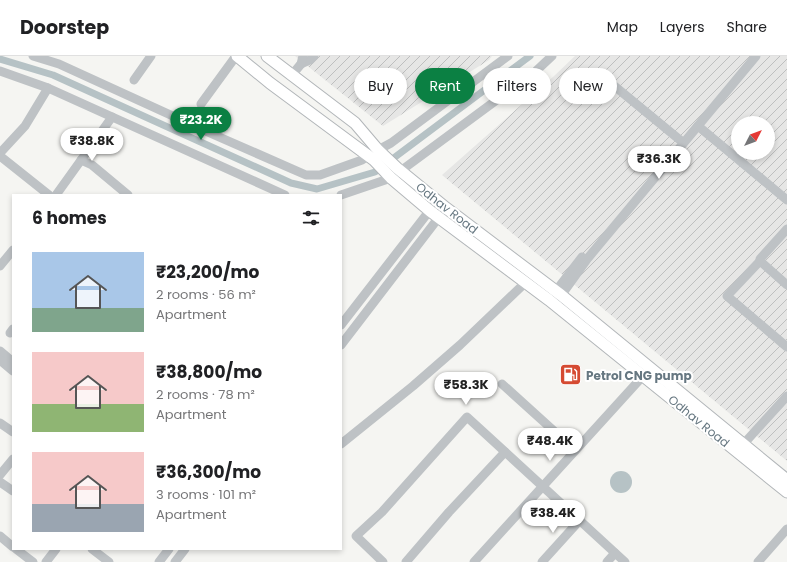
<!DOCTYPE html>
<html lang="en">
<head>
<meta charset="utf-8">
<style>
	:root { --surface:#fff; --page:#f6f6f6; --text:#202124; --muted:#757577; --line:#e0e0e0; --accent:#0b8043 }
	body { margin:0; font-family:Poppins,sans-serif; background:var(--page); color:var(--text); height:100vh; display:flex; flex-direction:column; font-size:15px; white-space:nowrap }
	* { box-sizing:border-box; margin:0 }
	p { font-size:13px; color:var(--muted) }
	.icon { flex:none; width:22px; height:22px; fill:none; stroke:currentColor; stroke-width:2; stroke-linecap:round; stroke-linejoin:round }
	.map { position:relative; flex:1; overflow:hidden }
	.sheet { position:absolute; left:12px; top:138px; width:330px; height:356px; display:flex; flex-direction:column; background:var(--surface); border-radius:0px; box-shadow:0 2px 6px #0003 }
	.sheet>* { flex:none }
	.guide { position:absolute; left:354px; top:12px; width:373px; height:36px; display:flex; gap:8px }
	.needle { width:26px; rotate:48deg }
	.fabs { position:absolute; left:731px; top:60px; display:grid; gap:8px }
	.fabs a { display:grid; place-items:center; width:44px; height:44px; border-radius:50%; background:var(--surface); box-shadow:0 2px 6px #0003; font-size:20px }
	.price { position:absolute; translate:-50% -34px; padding:0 9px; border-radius:14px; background:#fff; color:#222; font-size:13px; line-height:26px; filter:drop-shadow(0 1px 2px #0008) }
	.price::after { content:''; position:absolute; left:50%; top:24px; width:12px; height:9px; margin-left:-6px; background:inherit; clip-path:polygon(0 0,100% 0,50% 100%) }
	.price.selected { background:var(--accent); color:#fff }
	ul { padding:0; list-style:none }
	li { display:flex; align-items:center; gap:12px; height:100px; padding:0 20px }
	li span { display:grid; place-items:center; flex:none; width:112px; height:80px; border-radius:0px; color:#555 }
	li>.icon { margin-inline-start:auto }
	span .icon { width:48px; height:48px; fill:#fffc; stroke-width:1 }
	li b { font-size:17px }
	h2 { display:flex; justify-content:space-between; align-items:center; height:48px; padding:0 20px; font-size:17px }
	.chip { padding:0 14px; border-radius:18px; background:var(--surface); box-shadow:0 2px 6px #0003; font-size:14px; line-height:36px }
	.chip.selected { background:var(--accent); color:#fff }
	header { display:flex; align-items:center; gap:24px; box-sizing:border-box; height:56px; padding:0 20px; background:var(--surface); border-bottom:1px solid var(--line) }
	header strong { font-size:19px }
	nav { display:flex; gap:22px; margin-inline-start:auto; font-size:14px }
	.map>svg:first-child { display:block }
	.industrial { fill:url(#industrial-furrows); fill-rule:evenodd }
	.water { fill:#b6c2c5 }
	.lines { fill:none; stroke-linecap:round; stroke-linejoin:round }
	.canal { stroke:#b6c2c5; stroke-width:7 }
	.major-casing { stroke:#b2b6b9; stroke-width:13 }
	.minor { stroke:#bec2c5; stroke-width:9 }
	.major { stroke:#fff; stroke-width:11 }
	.labels { text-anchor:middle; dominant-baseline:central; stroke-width:4; stroke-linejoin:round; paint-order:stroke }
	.street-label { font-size:12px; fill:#667781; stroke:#fff }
	.poi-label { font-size:12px; font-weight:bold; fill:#667781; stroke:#fff; text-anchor:start }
</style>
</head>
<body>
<header>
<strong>Doorstep</strong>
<nav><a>Map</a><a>Layers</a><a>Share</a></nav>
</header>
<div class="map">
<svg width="787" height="506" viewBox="0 0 787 506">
	<defs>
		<pattern id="industrial-furrows" width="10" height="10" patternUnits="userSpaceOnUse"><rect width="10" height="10" fill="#e6e6e5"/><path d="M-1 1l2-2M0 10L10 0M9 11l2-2" fill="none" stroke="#bebfbf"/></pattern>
	</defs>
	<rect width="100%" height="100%" fill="#f5f5f2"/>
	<g class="industrial">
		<path d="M 295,0 L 492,0 L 489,4 L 383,70 Z"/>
		<path d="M 575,0 L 787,0 L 787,405 L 442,119 L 554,20 ZM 738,67 L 768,67 L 768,97 L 738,97 Z"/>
	</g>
	<circle class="water" cx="621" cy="426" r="11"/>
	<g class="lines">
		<path class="canal" d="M 0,3 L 53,19 L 291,127 L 317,133 L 375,116 L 530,0"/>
		<defs>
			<g id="major">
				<path d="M 237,0 L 270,27 L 374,104 L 391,122 L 430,155 L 549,244 L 787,436"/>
				<path d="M 267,0 L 355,67 L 378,94 L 397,112 L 446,152 L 561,239 L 787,424"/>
			</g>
		</defs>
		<use href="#major" class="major-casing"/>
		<g class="minor">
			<path d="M 33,0 L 59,8 L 210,77 L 306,119 L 320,119 L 362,104 L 378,94 L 391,87 L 508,0"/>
			<path d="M 301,8 L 310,4 L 314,0"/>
			<path d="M 0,15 L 48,32 L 285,139"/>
			<path d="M 601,19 L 680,84"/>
			<path d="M 291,20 L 301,8 L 303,0"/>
			<path d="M 134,24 L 151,0"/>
			<path d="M 201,48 L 236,0"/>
			<path d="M 698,70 L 787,144"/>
			<path d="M 0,97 L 25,70 L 48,32"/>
			<path d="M 0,100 L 49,139"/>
			<path d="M 81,104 L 92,109 L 128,139"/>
			<path d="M 56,139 L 112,61"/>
			<path d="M 341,139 L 391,122 L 536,15 L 552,0"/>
			<path d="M 787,173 L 760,203 L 760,205 L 787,229"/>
			<path d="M 760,205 L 727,240 L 787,291"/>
			<path d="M 0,210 L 13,194"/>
			<path d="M 552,240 L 582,201"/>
			<path d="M 558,244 L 588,202 L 756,0"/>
			<path d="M 341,269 L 437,145"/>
			<path d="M 10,277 L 13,273"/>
			<path d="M 341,289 L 446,152"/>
			<path d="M 0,295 L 13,306"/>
			<path d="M 0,304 L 13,315"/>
			<path d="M 502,328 L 575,394"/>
			<path d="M 0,367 L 13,376"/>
			<path d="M 341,388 L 413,330 L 460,289 L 525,227"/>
			<path d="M 739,393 L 787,340"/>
			<path d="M 0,419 L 13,403"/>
			<path d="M 0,426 L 13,435"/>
			<path d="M 0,480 L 13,491"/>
			<path d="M 16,493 L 33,506"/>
			<path d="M 92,493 L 109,506"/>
			<path d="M 46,506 L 56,493"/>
			<path d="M 159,506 L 169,493"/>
			<path d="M 175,506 L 185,493"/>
			<path d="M 383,506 L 356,480 L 382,456 L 467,361 L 625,506"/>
			<path d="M 406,506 L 449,456 L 505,396"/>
			<path d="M 474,506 L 643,320"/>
			<path d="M 542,506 L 580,464"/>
			<path d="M 607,506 L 615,497"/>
			<path d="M 758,506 L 787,473"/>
		</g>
		<use href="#major" class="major"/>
	</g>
	<defs>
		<symbol id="fuel-square" viewBox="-11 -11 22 22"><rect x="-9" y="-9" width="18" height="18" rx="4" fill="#d54a32" stroke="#fff"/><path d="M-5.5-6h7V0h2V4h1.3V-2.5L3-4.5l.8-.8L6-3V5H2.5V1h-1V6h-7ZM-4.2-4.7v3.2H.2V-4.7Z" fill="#fff"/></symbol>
	</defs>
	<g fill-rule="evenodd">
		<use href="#fuel-square" x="558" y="306" width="25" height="25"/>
	</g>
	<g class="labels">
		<g class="street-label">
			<text transform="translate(447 152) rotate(38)">Odhav Road</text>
			<text transform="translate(699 365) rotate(39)">Odhav Road</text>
		</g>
		<g class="poi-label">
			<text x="586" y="319">Petrol CNG pump</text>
		</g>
	</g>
</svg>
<div class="fabs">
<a><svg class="needle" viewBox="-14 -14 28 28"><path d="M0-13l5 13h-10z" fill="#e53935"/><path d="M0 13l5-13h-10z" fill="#757577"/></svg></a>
</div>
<b class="price selected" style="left:201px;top:85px">₹23.2K</b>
<b class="price" style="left:92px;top:106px">₹38.8K</b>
<b class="price" style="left:659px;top:124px">₹36.3K</b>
<b class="price" style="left:466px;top:350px">₹58.3K</b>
<b class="price" style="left:550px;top:406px">₹48.4K</b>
<b class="price" style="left:553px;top:478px">₹38.4K</b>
<div class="guide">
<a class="chip">Buy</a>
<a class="chip selected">Rent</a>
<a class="chip">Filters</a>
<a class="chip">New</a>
</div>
<section class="sheet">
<h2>6 homes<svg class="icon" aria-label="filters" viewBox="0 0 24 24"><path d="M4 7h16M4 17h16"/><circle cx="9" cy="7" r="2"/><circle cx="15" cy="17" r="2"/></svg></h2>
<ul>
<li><span style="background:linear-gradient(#a9c7e8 70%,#7fa58c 0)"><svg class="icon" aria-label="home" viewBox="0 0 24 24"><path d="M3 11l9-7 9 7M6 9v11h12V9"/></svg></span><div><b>₹23,200/mo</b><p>2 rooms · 56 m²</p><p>Apartment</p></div></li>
<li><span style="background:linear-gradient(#f6c9c9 65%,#8fb573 0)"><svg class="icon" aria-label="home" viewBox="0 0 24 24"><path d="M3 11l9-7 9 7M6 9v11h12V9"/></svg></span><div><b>₹38,800/mo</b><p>2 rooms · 78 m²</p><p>Apartment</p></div></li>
<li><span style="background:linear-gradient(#f6c9c9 65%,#9aa5b1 0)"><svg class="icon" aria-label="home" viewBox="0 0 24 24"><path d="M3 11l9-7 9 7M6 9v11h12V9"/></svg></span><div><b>₹36,300/mo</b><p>3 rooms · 101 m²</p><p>Apartment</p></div></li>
</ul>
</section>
</div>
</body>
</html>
